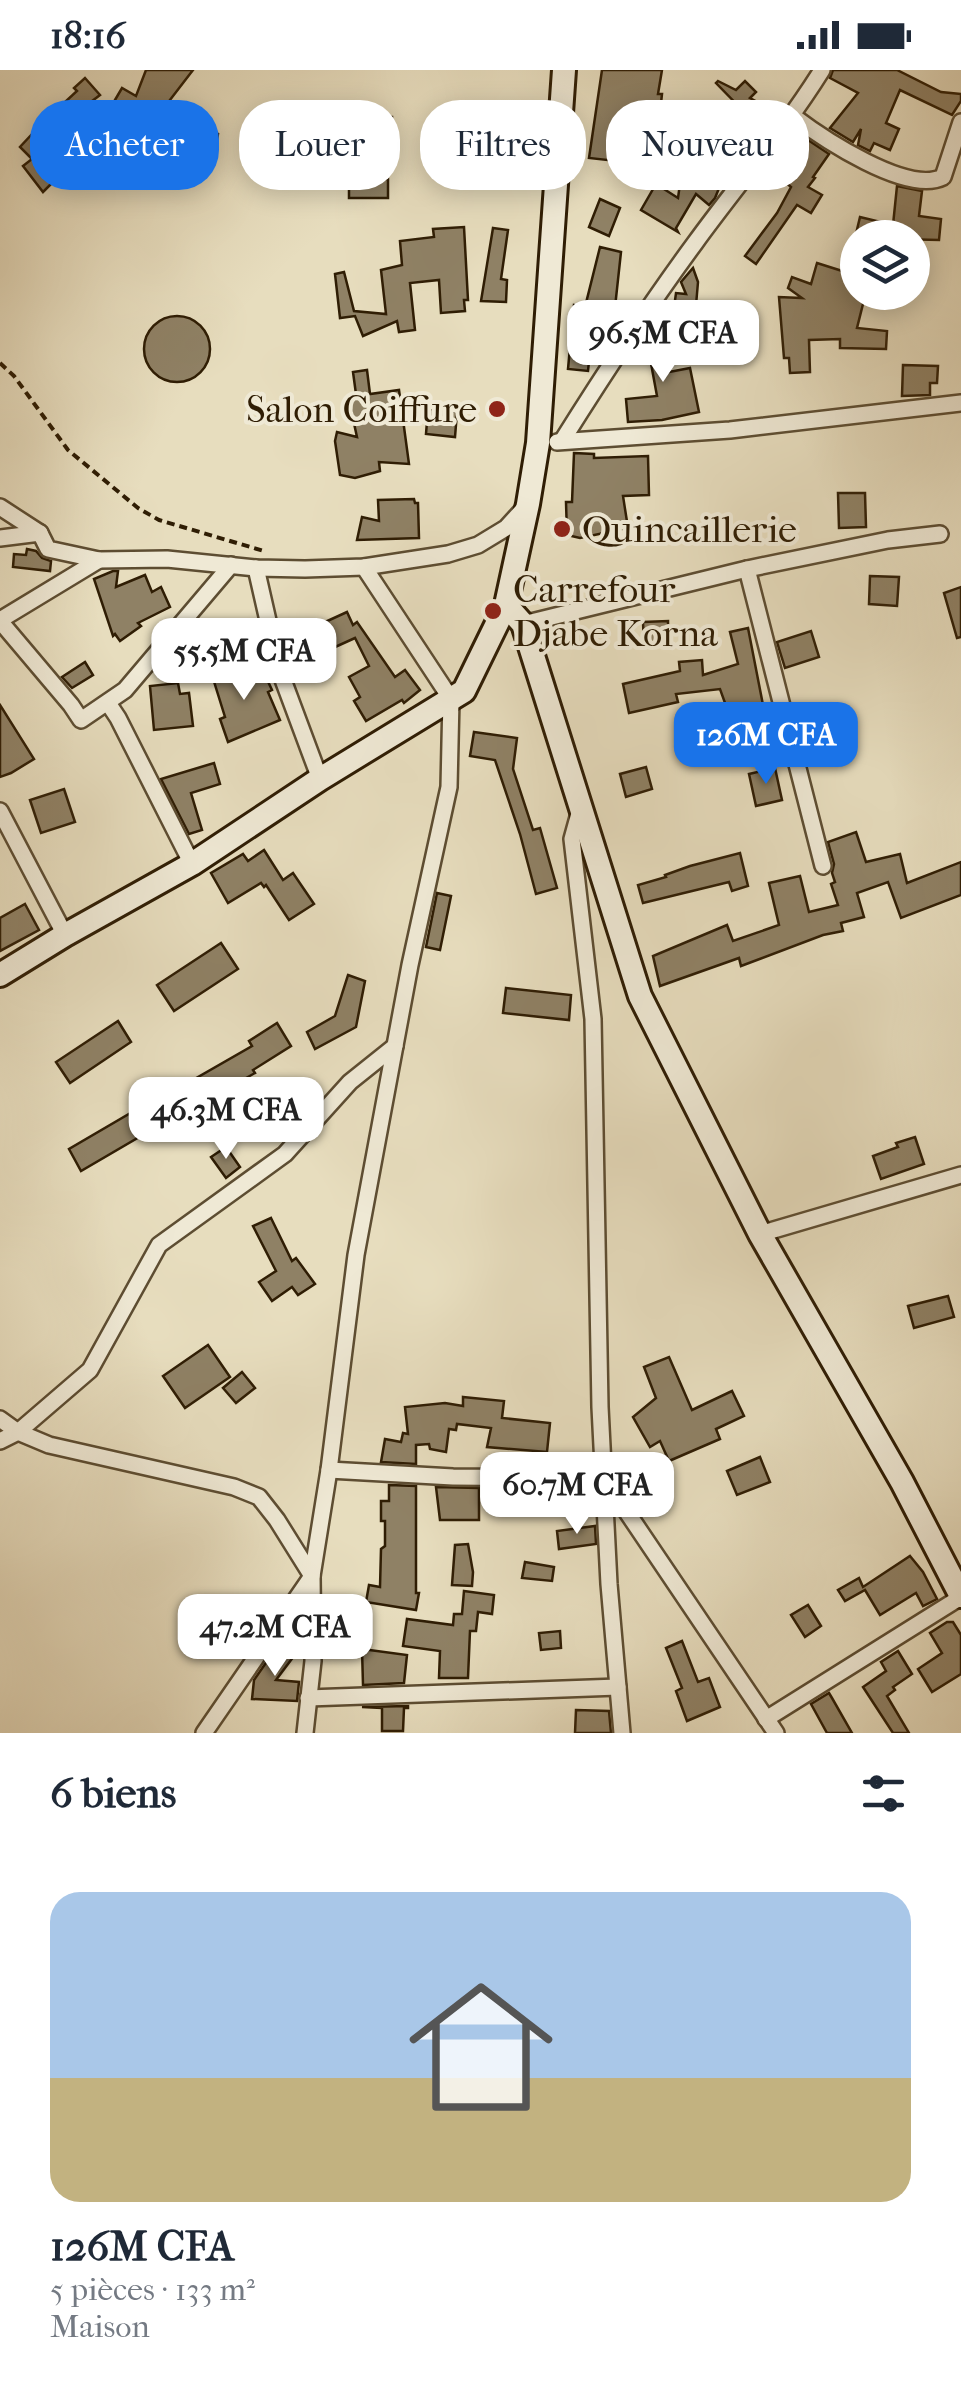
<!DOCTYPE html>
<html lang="fr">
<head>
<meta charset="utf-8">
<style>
	:root { --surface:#fff; --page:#f6f6f7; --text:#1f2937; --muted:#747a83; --line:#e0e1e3; --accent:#1a73e8 }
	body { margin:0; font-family:"IM FELL French Canon",serif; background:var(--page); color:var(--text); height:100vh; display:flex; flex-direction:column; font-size:38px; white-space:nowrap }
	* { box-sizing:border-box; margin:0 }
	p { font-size:32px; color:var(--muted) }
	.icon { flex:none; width:55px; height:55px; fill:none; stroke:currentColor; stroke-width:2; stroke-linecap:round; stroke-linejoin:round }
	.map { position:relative; height:1663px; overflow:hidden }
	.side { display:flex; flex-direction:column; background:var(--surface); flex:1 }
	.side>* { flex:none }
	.hud { position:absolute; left:30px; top:30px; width:902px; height:90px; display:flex; gap:20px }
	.fabs { position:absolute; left:840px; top:150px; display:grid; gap:20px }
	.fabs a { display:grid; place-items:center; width:90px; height:90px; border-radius:50%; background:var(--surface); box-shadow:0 5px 25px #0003; font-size:50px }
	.price { position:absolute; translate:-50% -85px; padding:0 22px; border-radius:20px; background:#fff; color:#222; font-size:32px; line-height:65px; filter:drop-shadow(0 2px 5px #0008) }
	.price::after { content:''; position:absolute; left:50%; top:60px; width:30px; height:22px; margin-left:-15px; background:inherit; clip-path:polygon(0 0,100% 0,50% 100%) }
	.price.current { background:var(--accent); color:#fff }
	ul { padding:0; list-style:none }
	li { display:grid; align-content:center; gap:20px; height:530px; padding:0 50px }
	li+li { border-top:2px solid var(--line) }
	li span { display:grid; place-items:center; height:310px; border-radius:30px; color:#555 }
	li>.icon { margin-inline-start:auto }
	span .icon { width:180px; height:180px; fill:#fffc; stroke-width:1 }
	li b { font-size:42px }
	h2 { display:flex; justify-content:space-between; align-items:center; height:120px; padding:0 50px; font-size:42px }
	.pill { padding:0 35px; border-radius:40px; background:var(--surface); box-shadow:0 5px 25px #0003; font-size:35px; line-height:90px }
	.pill.current { background:var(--accent); color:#fff }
	.status { display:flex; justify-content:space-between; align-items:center; height:70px; padding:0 50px; background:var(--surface); direction:ltr }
	.status svg { height:28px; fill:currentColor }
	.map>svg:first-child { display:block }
	.building { fill:#8f8165; stroke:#2f1d04; stroke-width:2.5 }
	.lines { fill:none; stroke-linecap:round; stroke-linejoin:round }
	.street-casing { stroke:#5d4d32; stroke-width:20 }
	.secondary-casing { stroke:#2f1d04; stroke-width:28 }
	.path { stroke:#2f1d04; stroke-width:4; stroke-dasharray:8 5; stroke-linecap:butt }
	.street { stroke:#efe9d5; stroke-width:15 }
	.secondary { stroke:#efe9d5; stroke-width:22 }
	.poi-dot { fill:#8f2418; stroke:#efe9d5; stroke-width:4 }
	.labels { text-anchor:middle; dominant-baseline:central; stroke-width:8; stroke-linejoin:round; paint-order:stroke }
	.poi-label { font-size:38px; fill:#2f1d04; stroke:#efe9d5; text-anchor:start }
</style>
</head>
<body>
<div class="status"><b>18:16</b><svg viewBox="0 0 49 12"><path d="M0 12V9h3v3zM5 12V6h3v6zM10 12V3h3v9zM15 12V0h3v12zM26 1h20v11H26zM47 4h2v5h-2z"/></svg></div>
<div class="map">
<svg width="961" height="1663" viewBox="0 0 961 1663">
	<rect width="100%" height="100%" fill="#e7ddbe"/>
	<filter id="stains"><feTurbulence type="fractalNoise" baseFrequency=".002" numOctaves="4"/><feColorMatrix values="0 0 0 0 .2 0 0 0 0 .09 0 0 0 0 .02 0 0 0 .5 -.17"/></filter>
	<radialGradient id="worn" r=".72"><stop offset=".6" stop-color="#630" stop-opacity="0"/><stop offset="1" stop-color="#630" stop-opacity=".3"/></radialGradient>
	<g class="building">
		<path d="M 146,0 L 193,0 L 163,39 L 208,53 L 206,61 L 218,64 L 214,92 L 161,78 L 151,108 L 104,94 L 103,97 L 77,88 L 43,122 L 23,96 L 32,89 L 20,77 L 32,64 L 88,76 L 122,18 L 136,26 Z"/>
		<path d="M 602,0 L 662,0 L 658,24 L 662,24 L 659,52 L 645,51 L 640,98 L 617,95 L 617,91 L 589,88 Z"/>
		<path d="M 833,0 L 897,0 L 941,22 L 961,24 L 961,31 L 952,45 L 900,20 L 886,53 L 899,59 L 890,80 L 874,73 L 870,81 L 858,75 L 861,59 L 853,72 L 830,58 L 858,23 L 830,8 Z"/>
		<path d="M 85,8 L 100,25 L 46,66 L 36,57 L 49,43 L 51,45 L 77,21 L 74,18 Z"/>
		<path d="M 718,11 L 736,20 L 745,11 L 756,22 L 750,28 L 774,41 L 750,82 L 732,72 L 726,101 L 715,128 L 709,135 L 696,124 L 676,158 L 678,162 L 641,140 L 656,114 L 678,128 L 682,100 L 694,102 L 698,65 L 672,62 L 674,41 L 754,52 L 716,13 Z"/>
		<path d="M 392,47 L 392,66 L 348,66 L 347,48 Z"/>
		<path d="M 802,66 L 829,84 L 813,107 L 815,108 L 808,117 L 822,125 L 811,143 L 797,135 L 756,194 L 745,186 L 777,143 L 791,117 L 767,96 L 781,79 L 788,86 Z"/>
		<rect x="349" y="109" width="39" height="19"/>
		<path d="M 897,116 L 922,121 L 919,146 L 941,149 L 939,170 L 855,168 L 860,147 L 893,155 Z"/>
		<path d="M 600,129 L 620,138 L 609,166 L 589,157 Z"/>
		<path d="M 464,157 L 468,230 L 464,230 L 465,241 L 441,243 L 439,210 L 410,213 L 415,260 L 399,262 L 397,251 L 363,266 L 355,246 L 340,248 L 335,204 L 344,202 L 354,241 L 386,244 L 381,200 L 402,195 L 400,171 L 434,167 L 433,159 Z"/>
		<path d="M 493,158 L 508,160 L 501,209 L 507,210 L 506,232 L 481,231 Z"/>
		<path d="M 600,177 L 621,182 L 613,256 L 593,254 L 588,301 L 568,299 L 574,235 L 585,237 Z"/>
		<path d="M 817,193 L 858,206 L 858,222 L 866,222 L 857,258 L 887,261 L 886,279 L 840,278 L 840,269 L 809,270 L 810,302 L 790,303 L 789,288 L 784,288 L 779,227 L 802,228 L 788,218 L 792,207 L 811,214 Z"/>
		<path d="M 693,198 L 698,212 L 695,247 L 673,245 L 676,223 L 686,224 L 681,212 Z"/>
		<circle cx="177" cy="279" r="33"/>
		<path d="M 746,256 L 748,278 L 731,279 L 729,257 Z"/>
		<path d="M 666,257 L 669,302 L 690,298 L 699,342 L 662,350 L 628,352 L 626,329 L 657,326 L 650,288 L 643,290 L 641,270 L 646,262 Z"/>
		<path d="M 903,295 L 938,296 L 937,313 L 930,313 L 930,325 L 902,326 Z"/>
		<path d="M 367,300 L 370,324 L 399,320 L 409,394 L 379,392 L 380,401 L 355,408 L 340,405 L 335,371 L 337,362 L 357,367 L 348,326 L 356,324 L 353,302 Z"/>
		<path d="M 428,339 L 457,342 L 455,367 L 426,364 Z"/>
		<path d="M 574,383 L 594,384 L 594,388 L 648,386 L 649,425 L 623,426 L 628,458 L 580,468 L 567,465 L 566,432 L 572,432 Z"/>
		<path d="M 838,423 L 865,423 L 866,457 L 839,458 Z"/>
		<path d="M 414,429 L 415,433 L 418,433 L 419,468 L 357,470 L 362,447 L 379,451 L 378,430 Z"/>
		<path d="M 27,479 L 36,481 L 42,488 L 51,491 L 50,501 L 13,497 L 14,484 L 26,485 Z"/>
		<path d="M 113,501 L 118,501 L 116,517 L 145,505 L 152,522 L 161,517 L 170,537 L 138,553 L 141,556 L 120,571 L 115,564 L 113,566 L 94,509 Z"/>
		<path d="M 870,506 L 899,507 L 897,536 L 869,534 Z"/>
		<path d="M 961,517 L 961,567 L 957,568 L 944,523 Z"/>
		<path d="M 347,542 L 353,555 L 357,552 L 395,607 L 405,600 L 420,620 L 404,633 L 402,630 L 366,651 L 354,631 L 360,627 L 349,607 L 369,596 L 355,568 L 333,578 L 323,553 Z"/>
		<path d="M 668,551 L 668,575 L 644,576 L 643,552 Z"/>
		<path d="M 748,558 L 763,635 L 729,644 L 720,619 L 676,624 L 678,632 L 629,643 L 623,614 L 680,601 L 679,592 L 702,590 L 703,605 L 738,594 L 730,562 Z"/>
		<path d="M 811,561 L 819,587 L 785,598 L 777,572 Z"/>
		<path d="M 85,592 L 93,605 L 72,618 L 62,607 Z"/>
		<path d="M 233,593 L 238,614 L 263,601 L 272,620 L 268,622 L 280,650 L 228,672 L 220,649 L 225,647 L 212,605 L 218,603 L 216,597 Z"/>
		<path d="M 178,613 L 180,624 L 189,623 L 193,656 L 154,660 L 150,616 Z"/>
		<path d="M 0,635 L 34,689 L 11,703 L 0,707 Z"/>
		<path d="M 737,651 L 744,680 L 709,689 L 702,660 Z"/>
		<path d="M 474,662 L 517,668 L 513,699 L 533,760 L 540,758 L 557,818 L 536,824 L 520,764 L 495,690 L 470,686 Z"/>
		<path d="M 214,693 L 220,714 L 191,723 L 202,760 L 189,764 L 161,709 Z"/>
		<path d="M 646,697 L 652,719 L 626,727 L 620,704 Z"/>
		<path d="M 775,698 L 782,730 L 756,736 L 749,704 Z"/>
		<path d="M 64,719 L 75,752 L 41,763 L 30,730 Z"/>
		<path d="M 856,762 L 866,792 L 900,784 L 907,813 L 961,792 L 961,825 L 901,848 L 888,812 L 857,823 L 864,847 L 841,853 L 843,861 L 823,865 L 741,896 L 739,888 L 660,916 L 653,886 L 727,855 L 733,871 L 779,855 L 769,813 L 800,806 L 809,842 L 838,835 L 831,814 L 835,812 L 832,803 L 834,794 L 828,772 Z"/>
		<path d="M 264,780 L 283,810 L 293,803 L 314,834 L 289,850 L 266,815 L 264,817 L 261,813 L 228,833 L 211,803 L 243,784 L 248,791 Z"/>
		<path d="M 740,783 L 748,816 L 732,821 L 729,812 L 643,833 L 638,815 L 666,807 L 665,805 L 690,796 Z"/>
		<path d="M 437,823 L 451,826 L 440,880 L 426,877 Z"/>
		<path d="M 25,834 L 39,860 L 0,881 L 0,848 Z"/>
		<path d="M 221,873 L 238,899 L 174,941 L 157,915 Z"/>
		<path d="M 348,905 L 365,911 L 356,957 L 315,979 L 307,962 L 335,946 Z"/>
		<path d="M 506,918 L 571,925 L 569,950 L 503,943 Z"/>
		<path d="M 118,951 L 131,972 L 70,1013 L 56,992 Z"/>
		<path d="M 277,953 L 291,976 L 253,1000 L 255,1003 L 191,1039 L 179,1018 L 252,976 L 249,971 Z"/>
		<path d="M 134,1041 L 146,1063 L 81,1101 L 69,1079 Z"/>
		<path d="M 915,1067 L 924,1094 L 881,1109 L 873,1086 L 898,1077 L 896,1073 Z"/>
		<path d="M 226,1077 L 240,1097 L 226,1108 L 211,1087 Z"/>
		<path d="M 271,1148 L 292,1191 L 296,1188 L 315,1214 L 298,1225 L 292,1217 L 272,1231 L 259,1212 L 276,1201 L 253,1156 Z"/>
		<path d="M 948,1226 L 954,1247 L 914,1258 L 908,1236 Z"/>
		<path d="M 208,1275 L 230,1307 L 185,1338 L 163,1306 Z"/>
		<path d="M 669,1287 L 692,1340 L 732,1321 L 744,1346 L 716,1359 L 720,1369 L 669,1391 L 660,1371 L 650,1377 L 633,1347 L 656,1328 L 644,1297 Z"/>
		<path d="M 242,1302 L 255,1318 L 236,1333 L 223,1318 Z"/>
		<path d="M 463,1327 L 504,1331 L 502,1348 L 550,1353 L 547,1382 L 487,1377 L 491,1358 L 457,1354 L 456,1360 L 449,1359 L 446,1382 L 430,1379 L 429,1374 L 416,1375 L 416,1394 L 381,1392 L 385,1369 L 401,1372 L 403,1363 L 408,1364 L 405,1337 L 445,1333 L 463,1336 Z"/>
		<path d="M 760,1387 L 770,1412 L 737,1425 L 727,1401 Z"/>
		<path d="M 389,1415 L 416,1416 L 416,1523 L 419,1523 L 416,1540 L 366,1532 L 369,1515 L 380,1517 L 381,1479 L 385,1476 L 385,1451 L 381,1451 L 381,1431 L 389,1431 Z"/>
		<path d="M 436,1417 L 479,1418 L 479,1450 L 440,1450 Z"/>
		<path d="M 595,1456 L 596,1474 L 559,1479 L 557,1461 Z"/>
		<path d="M 468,1474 L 473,1502 L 472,1516 L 452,1515 L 455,1475 Z"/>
		<path d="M 910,1486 L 923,1502 L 937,1529 L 923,1536 L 916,1523 L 880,1545 L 865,1520 L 845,1531 L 838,1520 L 859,1508 L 863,1517 Z"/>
		<path d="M 525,1492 L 554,1497 L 552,1511 L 522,1508 Z"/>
		<path d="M 464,1521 L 494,1525 L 492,1544 L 478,1542 L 476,1561 L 470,1561 L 468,1608 L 439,1608 L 440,1581 L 403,1576 L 407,1549 L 453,1555 L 454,1544 L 462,1544 Z"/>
		<path d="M 808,1535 L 821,1556 L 805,1567 L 791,1545 Z"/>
		<path d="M 947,1552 L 953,1552 L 961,1565 L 961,1604 L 932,1622 L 918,1599 L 942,1583 L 930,1563 Z"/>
		<path d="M 560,1561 L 561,1578 L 541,1580 L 539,1563 Z"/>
		<path d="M 682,1571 L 698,1612 L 709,1608 L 720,1637 L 687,1651 L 676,1621 L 682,1618 L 666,1578 Z"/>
		<path d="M 279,1574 L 294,1586 L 276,1610 L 299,1612 L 297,1631 L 252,1629 L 254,1610 Z"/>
		<path d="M 362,1579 L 407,1585 L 404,1613 L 363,1615 Z"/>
		<path d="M 898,1581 L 912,1604 L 893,1617 L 895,1620 L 887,1626 L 909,1663 L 893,1663 L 863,1617 L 886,1601 L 881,1592 Z"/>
		<path d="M 829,1623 L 832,1628 L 852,1663 L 827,1663 L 811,1634 Z"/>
		<path d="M 408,1636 L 408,1638 L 404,1638 L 403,1661 L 382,1661 L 382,1638 L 362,1637 Z"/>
		<path d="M 576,1640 L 609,1641 L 611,1663 L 575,1663 Z"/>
	</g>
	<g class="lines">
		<defs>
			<g id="street">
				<path d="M 793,46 C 822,68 907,125 943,107 L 961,52"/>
				<path d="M 562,371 C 604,304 647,238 695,173 C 737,115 784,61 822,0"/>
				<path d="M 557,372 L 730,360 L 961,333"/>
				<path d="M 0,437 L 40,463"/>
				<path d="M 0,468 L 40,463 L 48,479 L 99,490 L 167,489 L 256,498 L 305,499 L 364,497 L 448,484 L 478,475 L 506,458 L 527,435"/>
				<path d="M 256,498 L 279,599 L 320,709"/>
				<path d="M 747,499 L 823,796"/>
				<path d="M 0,550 L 99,490"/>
				<path d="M 0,551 L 71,635 L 81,650 L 125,620 L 231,495"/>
				<path d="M 523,554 L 747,499 L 888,470 L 940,464"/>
				<path d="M 108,633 L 118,648 L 192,794"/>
				<path d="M 580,740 L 572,769 L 593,949 L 600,1337 L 609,1514 L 622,1663"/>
				<path d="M 0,741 L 65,865"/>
				<path d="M 760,1164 L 961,1105"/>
				<path d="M 0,1349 L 18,1362 L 49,1375 L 234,1417 L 259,1427 L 277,1450 L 312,1506 L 204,1663"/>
				<path d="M 0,1371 L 18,1362 L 90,1300 L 159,1175 L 285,1084 L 350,1012 L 395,976"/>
				<path d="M 329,1400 L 453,1407 L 604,1408 L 776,1663"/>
				<path d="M 308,1628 L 618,1617"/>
				<path d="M 766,1649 L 961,1527"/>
				<path d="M 305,1663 L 313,1591 L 312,1506 L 329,1400 L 356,1185 L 410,895 L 449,717 L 451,629 L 364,497"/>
			</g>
			<g id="secondary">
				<path d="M 506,535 L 523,554 L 640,926 L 760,1164 L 902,1412 L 961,1526"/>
				<path d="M 0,905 L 65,865 L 192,794 L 320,709 L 464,621 L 506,535 L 528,434 L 538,373 L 564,0"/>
			</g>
		</defs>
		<use href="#street" class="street-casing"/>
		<use href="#secondary" class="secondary-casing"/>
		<path class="path" d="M 0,293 L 14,306 L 68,380 L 138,438 L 159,450 L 264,481"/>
		<use href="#street" class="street"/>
		<use href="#secondary" class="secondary"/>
	</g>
	<g class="poi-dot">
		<circle cx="497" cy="339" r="10"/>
		<circle cx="562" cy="459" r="10"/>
		<circle cx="493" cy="541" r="10"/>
	</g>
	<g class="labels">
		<g class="poi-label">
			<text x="477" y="339" text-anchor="end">Salon Coiffure</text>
			<text x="582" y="459">Quincaillerie</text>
			<text x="513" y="519">Carrefour<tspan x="513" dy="44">Djabe Korna</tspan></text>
		</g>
	</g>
	<rect width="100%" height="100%" filter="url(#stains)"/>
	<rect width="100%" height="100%" fill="url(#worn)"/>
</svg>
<div class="fabs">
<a><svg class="icon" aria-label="layers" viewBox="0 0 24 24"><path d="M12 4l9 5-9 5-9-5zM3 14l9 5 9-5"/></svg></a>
</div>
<b class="price" style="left:663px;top:315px">96.5M CFA</b>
<b class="price" style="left:244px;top:633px">55.5M CFA</b>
<b class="price current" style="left:766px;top:717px">126M CFA</b>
<b class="price" style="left:226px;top:1092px">46.3M CFA</b>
<b class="price" style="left:577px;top:1467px">60.7M CFA</b>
<b class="price" style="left:275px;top:1609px">47.2M CFA</b>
<div class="hud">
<a class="pill current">Acheter</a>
<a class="pill">Louer</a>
<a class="pill">Filtres</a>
<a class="pill">Nouveau</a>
</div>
</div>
<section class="side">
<h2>6 biens<svg class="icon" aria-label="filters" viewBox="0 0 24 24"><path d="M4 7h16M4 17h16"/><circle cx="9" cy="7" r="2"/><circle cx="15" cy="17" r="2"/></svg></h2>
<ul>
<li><span style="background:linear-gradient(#a9c7e8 60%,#c2b280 0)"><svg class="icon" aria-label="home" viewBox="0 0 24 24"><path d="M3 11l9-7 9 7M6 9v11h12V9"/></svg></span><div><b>126M CFA</b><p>5 pièces · 133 m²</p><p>Maison</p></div></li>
</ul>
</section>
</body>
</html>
